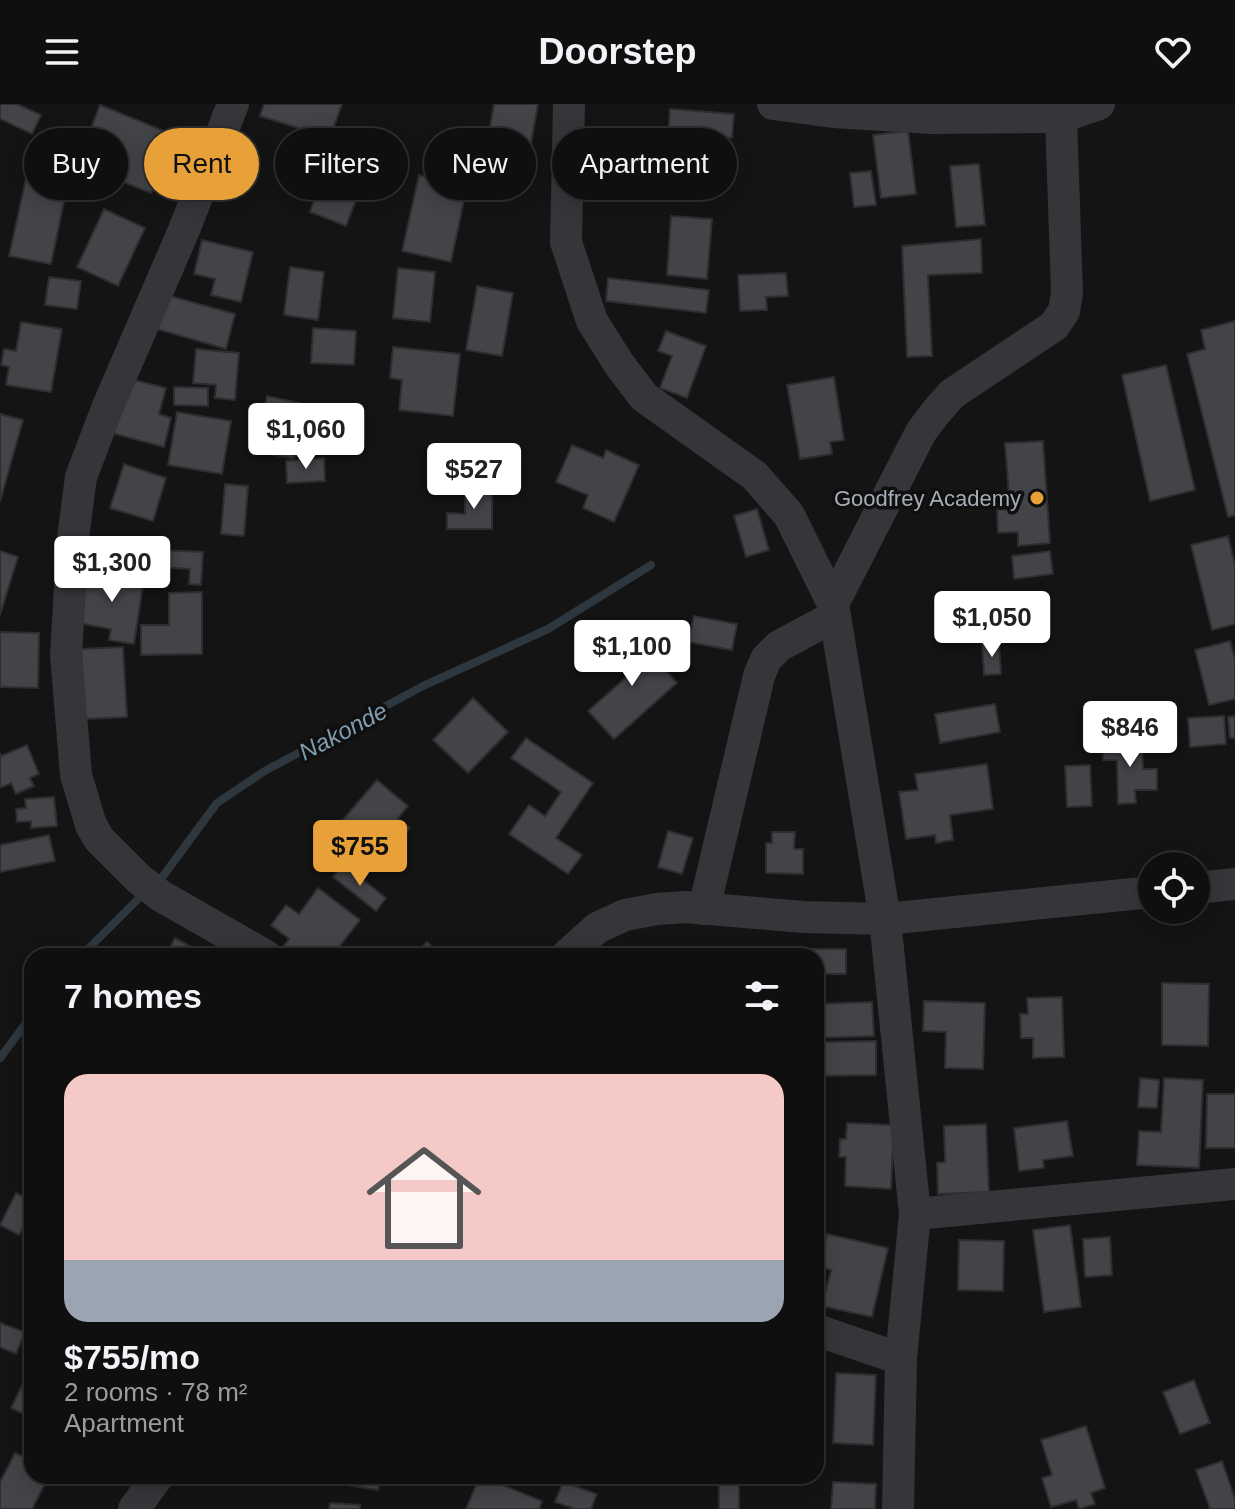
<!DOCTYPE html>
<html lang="en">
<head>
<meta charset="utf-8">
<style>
	:root { --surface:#0f0f10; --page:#181819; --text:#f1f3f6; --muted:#9b9c9f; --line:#2f2f30; --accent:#e8a139 }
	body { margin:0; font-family:Arial,sans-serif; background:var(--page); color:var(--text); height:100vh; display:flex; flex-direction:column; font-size:30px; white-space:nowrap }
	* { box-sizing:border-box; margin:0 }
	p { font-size:26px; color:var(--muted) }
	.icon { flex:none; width:44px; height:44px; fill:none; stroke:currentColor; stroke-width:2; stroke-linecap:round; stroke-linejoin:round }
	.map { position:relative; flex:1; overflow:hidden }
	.details { position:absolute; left:24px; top:844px; width:800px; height:536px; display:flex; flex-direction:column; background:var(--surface); border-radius:24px; box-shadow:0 4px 20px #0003,0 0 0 2px var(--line) }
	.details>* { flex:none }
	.guide { position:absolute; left:24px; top:24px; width:800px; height:72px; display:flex; gap:16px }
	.tools { position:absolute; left:1138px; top:748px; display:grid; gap:16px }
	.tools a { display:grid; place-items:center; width:72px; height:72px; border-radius:50%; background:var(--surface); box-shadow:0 4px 20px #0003,0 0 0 2px var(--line); font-size:40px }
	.price { position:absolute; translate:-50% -68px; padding:0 18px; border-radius:8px; background:#fff; color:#222; font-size:26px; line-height:52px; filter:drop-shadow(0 2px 4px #0008) }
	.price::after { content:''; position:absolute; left:50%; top:48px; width:24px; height:18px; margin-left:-12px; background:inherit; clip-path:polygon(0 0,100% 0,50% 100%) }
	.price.selected { background:var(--accent); color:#111 }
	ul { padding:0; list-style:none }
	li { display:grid; align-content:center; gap:16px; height:424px; padding:0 40px }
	li span { display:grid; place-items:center; height:248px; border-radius:24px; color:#555 }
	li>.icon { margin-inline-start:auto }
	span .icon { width:144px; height:144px; fill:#fffc; stroke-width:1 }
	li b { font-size:34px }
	h2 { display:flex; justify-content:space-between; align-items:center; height:96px; padding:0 40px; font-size:34px }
	.pill { padding:0 28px; border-radius:36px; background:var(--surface); box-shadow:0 4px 20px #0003,0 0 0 2px var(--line); font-size:28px; line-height:72px }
	.pill.selected { background:var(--accent); color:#111 }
	header { display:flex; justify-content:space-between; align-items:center; height:104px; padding:0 40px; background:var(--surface); font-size:36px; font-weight:800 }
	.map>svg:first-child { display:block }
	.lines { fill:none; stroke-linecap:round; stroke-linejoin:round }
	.stream { stroke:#2e373d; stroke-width:8 }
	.building { fill:#434448; stroke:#2e2e31; stroke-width:2 }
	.minor { stroke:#35363a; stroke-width:32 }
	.poi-dot { fill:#e8a139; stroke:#0f0f10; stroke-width:3 }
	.labels { text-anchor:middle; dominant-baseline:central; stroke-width:7; stroke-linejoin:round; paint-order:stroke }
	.poi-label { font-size:22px; fill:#a6acb5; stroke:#0f0f10; text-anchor:end }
	.water-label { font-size:24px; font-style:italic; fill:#7e9baf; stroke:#0f0f10 }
</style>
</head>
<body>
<header><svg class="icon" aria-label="menu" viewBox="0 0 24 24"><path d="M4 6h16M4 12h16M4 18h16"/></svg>Doorstep<svg class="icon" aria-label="heart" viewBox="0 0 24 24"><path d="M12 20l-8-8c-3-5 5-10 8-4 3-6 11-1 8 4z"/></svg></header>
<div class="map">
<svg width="1235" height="1405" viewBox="0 0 1235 1405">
	<rect width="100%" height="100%" fill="#141415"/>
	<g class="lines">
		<g class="stream">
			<path d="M 156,778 L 163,772 L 217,699 L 263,668 L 423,582 L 548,525 L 651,461"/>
			<path d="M 81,852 L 146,787"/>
			<path d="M 0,954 L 32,911"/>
		</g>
	</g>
	<g class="building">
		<path d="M 0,0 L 17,0 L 41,11 L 32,30 L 0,15 Z"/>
		<path d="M 264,0 L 342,0 L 330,34 L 260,12 Z"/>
		<path d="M 494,0 L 538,0 L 526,68 L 483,60 Z"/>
		<path d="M 100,1 L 174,31 L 151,89 L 77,60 Z"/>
		<path d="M 670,5 L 734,10 L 732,34 L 668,30 Z"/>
		<path d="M 352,27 L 385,32 L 381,59 L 348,54 Z"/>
		<path d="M 908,27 L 916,90 L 881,94 L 873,31 Z"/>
		<path d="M 683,32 L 704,34 L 703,46 L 682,44 Z"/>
		<path d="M 667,45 L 731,48 L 730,71 L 666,68 Z"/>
		<path d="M 329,56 L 366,70 L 346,122 L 310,108 Z"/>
		<path d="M 979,60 L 985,121 L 956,123 L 950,62 Z"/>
		<path d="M 29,61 L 70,69 L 51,160 L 9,152 Z"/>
		<path d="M 871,67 L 876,101 L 854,103 L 850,69 Z"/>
		<path d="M 419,71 L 467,82 L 451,158 L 402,147 Z"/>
		<path d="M 104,105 L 145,124 L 118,182 L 77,163 Z"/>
		<path d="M 671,112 L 712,115 L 707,175 L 667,171 Z"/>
		<path d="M 981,135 L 982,169 L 928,171 L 932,252 L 907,253 L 902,142 Z"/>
		<path d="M 202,136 L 253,148 L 241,198 L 211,191 L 215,175 L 194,170 Z"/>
		<path d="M 290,163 L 324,168 L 318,216 L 284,211 Z"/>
		<path d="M 398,164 L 435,168 L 430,218 L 393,214 Z"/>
		<path d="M 786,169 L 788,192 L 766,193 L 767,206 L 740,207 L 738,171 Z"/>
		<path d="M 49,173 L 81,177 L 77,205 L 45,201 Z"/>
		<path d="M 608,174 L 709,186 L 706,209 L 606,197 Z"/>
		<path d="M 477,182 L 513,189 L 502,252 L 466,246 Z"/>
		<path d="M 159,189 L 235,210 L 226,245 L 150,223 Z"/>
		<path d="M 1235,217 L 1235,411 L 1228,413 L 1187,250 L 1205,245 L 1201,226 Z"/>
		<path d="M 21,218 L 62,225 L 51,288 L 6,281 L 9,263 L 1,261 L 4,245 L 16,247 Z"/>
		<path d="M 313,224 L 356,227 L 354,261 L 311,259 Z"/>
		<path d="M 666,227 L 706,242 L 687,294 L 660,284 L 672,252 L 658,247 Z"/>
		<path d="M 393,243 L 460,250 L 453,312 L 399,306 L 402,276 L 390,274 Z"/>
		<path d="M 196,245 L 239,249 L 235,296 L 215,294 L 216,281 L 193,279 Z"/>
		<path d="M 1166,261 L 1195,386 L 1150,397 L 1122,271 Z"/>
		<path d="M 122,273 L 166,284 L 159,310 L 171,314 L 164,343 L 108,328 Z"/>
		<path d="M 834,273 L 844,336 L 830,338 L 832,350 L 800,355 L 787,281 Z"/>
		<path d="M 174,283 L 208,284 L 208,302 L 174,301 Z"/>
		<path d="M 267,292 L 305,300 L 294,355 L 255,347 Z"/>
		<path d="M 177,308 L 231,317 L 222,370 L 168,361 Z"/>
		<path d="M 0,310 L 23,316 L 0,398 Z"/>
		<path d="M 1043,337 L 1050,439 L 1018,442 L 1018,428 L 998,429 L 997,406 L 1010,405 L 1005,339 Z"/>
		<path d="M 572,341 L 603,354 L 606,346 L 639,361 L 614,418 L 583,404 L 588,391 L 556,378 Z"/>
		<path d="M 324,354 L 325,377 L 287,379 L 286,357 Z"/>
		<path d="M 124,360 L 166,374 L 153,417 L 110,404 Z"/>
		<path d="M 225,380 L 248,382 L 244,432 L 221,430 Z"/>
		<path d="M 465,383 L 492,383 L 492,425 L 447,425 L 447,409 L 465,410 Z"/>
		<path d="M 757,405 L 769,446 L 746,453 L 734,412 Z"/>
		<path d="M 1228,432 L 1235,461 L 1235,520 L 1212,526 L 1191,441 Z"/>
		<path d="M 118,435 L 149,438 L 146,460 L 116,457 Z"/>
		<path d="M 161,446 L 203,448 L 201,481 L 189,480 L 190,465 L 160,463 Z"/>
		<path d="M 0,447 L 18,453 L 0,511 Z"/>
		<path d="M 1050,447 L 1053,470 L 1014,475 L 1012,452 Z"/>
		<path d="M 86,465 L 144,474 L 134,540 L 109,536 L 111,525 L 78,519 Z"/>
		<path d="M 202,488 L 202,550 L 141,551 L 141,521 L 169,521 L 169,489 Z"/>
		<path d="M 694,512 L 737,520 L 732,546 L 688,538 Z"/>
		<path d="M 0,528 L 39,529 L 38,584 L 0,583 Z"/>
		<path d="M 631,528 L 677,579 L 614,635 L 588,607 L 630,570 L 610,548 Z"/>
		<path d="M 1230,537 L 1235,555 L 1235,595 L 1209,601 L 1195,546 Z"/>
		<path d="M 999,539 L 1001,570 L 984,571 L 982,540 Z"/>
		<path d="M 123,543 L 127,613 L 85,615 L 81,545 Z"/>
		<path d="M 473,594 L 508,628 L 468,669 L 433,636 Z"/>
		<path d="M 995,600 L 1000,628 L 940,639 L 935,610 Z"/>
		<path d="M 1224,612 L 1226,640 L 1190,643 L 1188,614 Z"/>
		<path d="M 1235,612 L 1235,634 L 1230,634 L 1228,613 Z"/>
		<path d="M 526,634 L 593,679 L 556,734 L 582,751 L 568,770 L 509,730 L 529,701 L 545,712 L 561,688 L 511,654 Z"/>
		<path d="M 1142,636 L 1143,665 L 1157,665 L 1157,686 L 1135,686 L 1136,699 L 1118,700 L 1117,656 L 1103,656 L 1103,637 Z"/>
		<path d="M 27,641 L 39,670 L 30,674 L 34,682 L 16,690 L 11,679 L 0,684 L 0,649 L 1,652 Z"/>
		<path d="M 987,660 L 993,705 L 950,711 L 953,736 L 936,739 L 935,731 L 906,735 L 899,688 L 918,686 L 915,670 Z"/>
		<path d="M 1090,661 L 1092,702 L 1067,703 L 1065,662 Z"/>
		<path d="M 377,676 L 408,702 L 398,714 L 410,724 L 397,739 L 392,735 L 380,749 L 342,717 Z"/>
		<path d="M 54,693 L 57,722 L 31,724 L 31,717 L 17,718 L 16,705 L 26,704 L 25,695 Z"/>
		<path d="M 668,727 L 693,734 L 682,770 L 658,763 Z"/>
		<path d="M 772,728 L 795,728 L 794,745 L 803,745 L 803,770 L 766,769 L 766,739 L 772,739 Z"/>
		<path d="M 49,731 L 55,757 L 0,768 L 0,741 Z"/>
		<path d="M 343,760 L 386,794 L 376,807 L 333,773 Z"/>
		<path d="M 318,784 L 360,816 L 332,852 L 284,852 L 279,848 L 289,835 L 271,821 L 286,801 L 299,810 Z"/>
		<path d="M 175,834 L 208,852 L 165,852 Z"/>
		<path d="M 427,838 L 442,852 L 414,852 Z"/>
		<path d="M 804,845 L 846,845 L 846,870 L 816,870 L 816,852 L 804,852 Z"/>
		<path d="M 1162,879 L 1209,880 L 1208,942 L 1162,941 Z"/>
		<path d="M 1062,893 L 1064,953 L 1033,954 L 1033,934 L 1021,934 L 1020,910 L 1028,910 L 1027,894 Z"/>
		<path d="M 924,897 L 985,899 L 983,965 L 945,964 L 946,928 L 923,927 Z"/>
		<path d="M 872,898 L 874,932 L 816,934 L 816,900 Z"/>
		<path d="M 876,937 L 876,971 L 816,972 L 816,938 Z"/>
		<path d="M 1140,974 L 1159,976 L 1157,1004 L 1138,1003 Z"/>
		<path d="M 1164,974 L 1203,976 L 1199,1064 L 1137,1061 L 1139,1027 L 1161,1028 Z"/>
		<path d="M 1207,990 L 1235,990 L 1235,1044 L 1206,1044 Z"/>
		<path d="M 1067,1017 L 1073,1052 L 1043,1056 L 1044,1064 L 1019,1067 L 1014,1024 Z"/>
		<path d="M 847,1019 L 894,1021 L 891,1085 L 845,1082 L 846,1053 L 839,1053 L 840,1035 L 846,1035 Z"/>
		<path d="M 986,1020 L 989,1088 L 938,1090 L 937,1059 L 945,1058 L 944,1022 Z"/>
		<path d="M 16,1089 L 32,1097 L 32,1107 L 19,1131 L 0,1121 Z"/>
		<path d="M 1070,1121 L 1081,1203 L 1044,1208 L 1033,1126 Z"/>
		<path d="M 827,1130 L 888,1144 L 872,1213 L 822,1202 L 831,1166 L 819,1163 Z"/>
		<path d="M 1110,1133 L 1112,1171 L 1085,1173 L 1083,1135 Z"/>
		<path d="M 959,1136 L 1004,1137 L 1003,1187 L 958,1186 Z"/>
		<path d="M 0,1219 L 25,1228 L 16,1250 L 0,1243 Z"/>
		<path d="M 32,1261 L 32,1314 L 11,1304 Z"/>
		<path d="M 836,1269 L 876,1271 L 873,1341 L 833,1339 Z"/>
		<path d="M 1194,1276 L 1210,1319 L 1180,1330 L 1163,1288 Z"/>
		<path d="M 1086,1322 L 1105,1384 L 1091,1389 L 1095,1400 L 1079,1405 L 1076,1396 L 1051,1403 L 1042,1374 L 1052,1371 L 1041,1336 Z"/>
		<path d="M 15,1349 L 32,1357 L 32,1372 L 49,1372 L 32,1405 L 0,1405 L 0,1378 Z"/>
		<path d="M 1222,1357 L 1235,1395 L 1235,1405 L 1210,1405 L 1196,1366 Z"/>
		<path d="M 292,1372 L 380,1372 L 378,1386 Z"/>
		<path d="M 480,1372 L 542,1397 L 539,1405 L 466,1405 Z"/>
		<rect x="719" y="1372" width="20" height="33"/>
		<path d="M 563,1378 L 597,1390 L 591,1405 L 575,1405 L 555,1398 Z"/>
		<path d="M 833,1378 L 876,1380 L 875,1405 L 831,1405 Z"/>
		<path d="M 330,1399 L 360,1401 L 360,1405 L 329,1405 Z"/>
	</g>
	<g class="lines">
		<g class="minor">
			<path d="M 233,0 L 184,126 L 108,302 L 81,373 L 73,434 L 66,551 L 76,671 L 91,721 L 99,735 L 139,775 L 161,792 L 266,852"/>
			<path d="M 569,0 L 566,138 L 592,217 L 619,260 L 644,293 L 755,372 L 789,411 L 833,500 L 885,815 L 915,1110 L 901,1255 L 898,1405"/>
			<path d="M 773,0 L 833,8 L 932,14 L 1061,13 L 1099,0"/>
			<path d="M 833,500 L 921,328 L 936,308 L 952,290 L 1054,222 L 1064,207 L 1067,189 L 1061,13"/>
			<path d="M 1196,784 L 1235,780"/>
			<path d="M 704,805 L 759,572 L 766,555 L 779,542 L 835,512"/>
			<path d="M 566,852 L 597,824 L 625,811 L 657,805 L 686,803 L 804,813 L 885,815 L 1152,788"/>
			<path d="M 915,1110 L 1235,1080"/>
			<path d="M 816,1226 L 901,1255"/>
			<path d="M 134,1405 L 158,1372"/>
		</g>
	</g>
	<circle class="poi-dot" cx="1037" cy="394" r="8"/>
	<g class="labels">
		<g class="poi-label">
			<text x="1021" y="394">Goodfrey Academy</text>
		</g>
		<g class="water-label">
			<text transform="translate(343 627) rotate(-28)">Nakonde</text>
		</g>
	</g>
</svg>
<div class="tools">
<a><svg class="icon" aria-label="locate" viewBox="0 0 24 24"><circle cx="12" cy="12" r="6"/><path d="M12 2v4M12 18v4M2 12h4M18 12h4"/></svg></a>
</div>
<b class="price" style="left:306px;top:367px">$1,060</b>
<b class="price" style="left:474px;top:407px">$527</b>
<b class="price" style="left:112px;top:500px">$1,300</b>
<b class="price" style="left:992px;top:555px">$1,050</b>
<b class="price" style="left:632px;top:584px">$1,100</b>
<b class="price" style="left:1130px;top:665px">$846</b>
<b class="price selected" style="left:360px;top:784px">$755</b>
<div class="guide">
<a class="pill">Buy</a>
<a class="pill selected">Rent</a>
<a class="pill">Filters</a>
<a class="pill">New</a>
<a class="pill">Apartment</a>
</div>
<section class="details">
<h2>7 homes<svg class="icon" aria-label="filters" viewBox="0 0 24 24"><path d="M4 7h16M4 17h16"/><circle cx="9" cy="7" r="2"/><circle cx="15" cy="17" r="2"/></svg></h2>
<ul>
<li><span style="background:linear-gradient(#f6c9c9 75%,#9aa5b1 0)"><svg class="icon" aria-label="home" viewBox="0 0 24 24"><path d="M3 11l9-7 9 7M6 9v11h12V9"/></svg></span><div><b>$755/mo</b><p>2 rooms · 78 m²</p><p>Apartment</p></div></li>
</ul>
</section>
</div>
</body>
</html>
